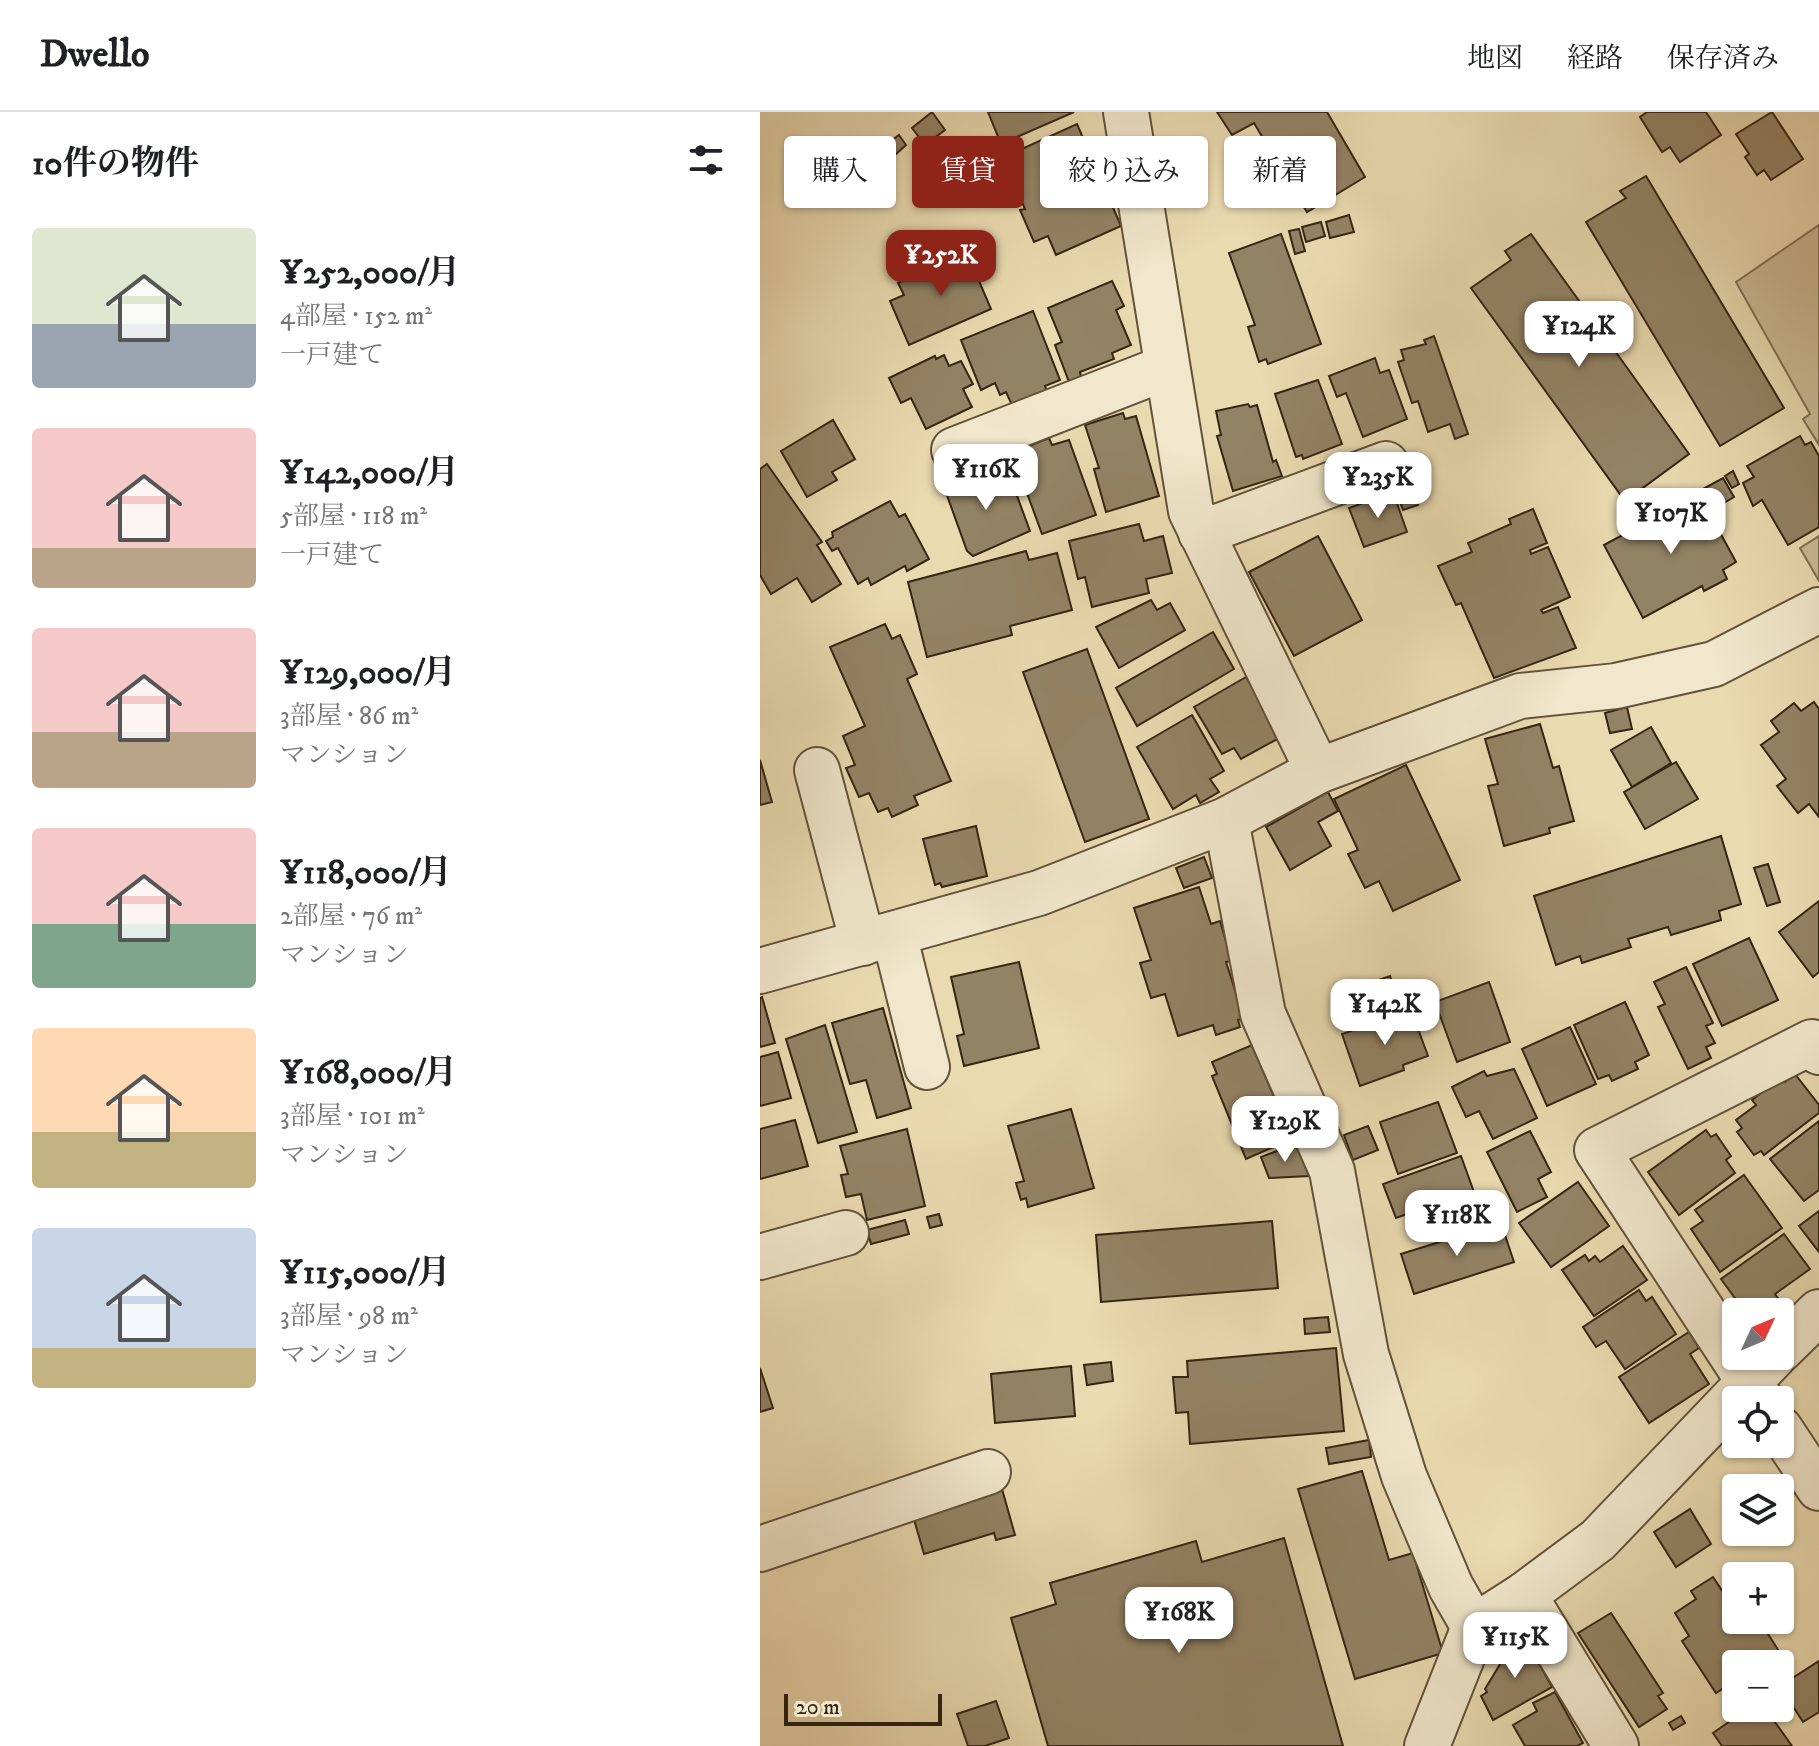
<!DOCTYPE html>
<html lang="ja">
<head>
<meta charset="utf-8">
<style>
	:root { --surface:#fff; --page:#f6f6f6; --text:#202124; --muted:#757577; --line:#e0e0e0; --accent:#8f2418 }
	body { margin:0; font-family:"IM FELL DW Pica","Noto Serif JP",serif; background:var(--page); color:var(--text); height:100vh; display:flex; flex-direction:column; font-size:30px; white-space:nowrap }
	* { box-sizing:border-box; margin:0 }
	p { font-size:26px; color:var(--muted) }
	.icon { flex:none; width:44px; height:44px; fill:none; stroke:currentColor; stroke-width:2; stroke-linecap:round; stroke-linejoin:round }
	.map { position:relative; flex:1; overflow:hidden }
	.details { display:flex; flex-direction:column; background:var(--surface); width:760px }
	.details>* { flex:none }
	.guide { position:absolute; left:24px; top:24px; width:760px; height:72px; display:flex; gap:16px }
	.needle { width:52px; rotate:46deg }
	.controls { position:absolute; left:962px; top:1186px; display:grid; gap:16px }
	.controls a { display:grid; place-items:center; width:72px; height:72px; border-radius:8px; background:var(--surface); box-shadow:0 2px 6px #0004; font-size:40px }
	.scale { position:absolute; left:24px; bottom:20px; width:158px; box-sizing:border-box; padding-left:8px; border:4px solid #352513; border-top:0; font-size:22px; line-height:28px; white-space:nowrap; color:#352513; -webkit-text-stroke:6px #f1e7cc; paint-order:stroke }
	.price { position:absolute; translate:-50% -68px; padding:0 18px; border-radius:16px; background:#fff; color:#222; font-size:26px; line-height:52px; filter:drop-shadow(0 2px 4px #0008) }
	.price::after { content:''; position:absolute; left:50%; top:48px; width:24px; height:18px; margin-left:-12px; background:inherit; clip-path:polygon(0 0,100% 0,50% 100%) }
	.price.selected { background:var(--accent); color:#fff }
	ul { padding:0; list-style:none }
	li { display:flex; align-items:center; gap:24px; height:200px; padding:0 32px }
	li span { display:grid; place-items:center; flex:none; width:224px; height:160px; border-radius:8px; color:#555 }
	li>.icon { margin-inline-start:auto }
	span .icon { width:96px; height:96px; fill:#fffc; stroke-width:1 }
	li b { font-size:34px }
	h2 { display:flex; justify-content:space-between; align-items:center; height:96px; padding:0 32px; font-size:34px }
	.chip { padding:0 28px; border-radius:8px; background:var(--surface); box-shadow:0 2px 6px #0004; font-size:28px; line-height:72px }
	.chip.selected { background:var(--accent); color:#fff }
	header { display:flex; align-items:center; gap:48px; box-sizing:border-box; height:112px; padding:0 40px; background:var(--surface); border-bottom:2px solid var(--line) }
	header strong { font-size:38px }
	nav { display:flex; gap:44px; margin-inline-start:auto; font-size:28px }
	main { display:flex; flex:1; min-height:0 }
	.map>svg:first-child { display:block }
	.green { fill:#cbbb95; stroke:#807054; stroke-width:2 }
	.building { fill:#938365; stroke:#352513; stroke-width:2 }
	.lines { fill:none; stroke-linecap:round; stroke-linejoin:round }
	.minor-casing { stroke:#62523a; stroke-width:48 }
	.minor { stroke:#f1e7cc; stroke-width:44 }
</style>
</head>
<body>
<header>
<strong>Dwello</strong>
<nav><a>地図</a><a>経路</a><a>保存済み</a></nav>
</header>
<main>
<section class="details">
<h2>10件の物件<svg class="icon" aria-label="filters" viewBox="0 0 24 24"><path d="M4 7h16M4 17h16"/><circle cx="9" cy="7" r="2"/><circle cx="15" cy="17" r="2"/></svg></h2>
<ul>
<li><span style="background:linear-gradient(#dfe7d0 60%,#9aa5b1 0)"><svg class="icon" aria-label="home" viewBox="0 0 24 24"><path d="M3 11l9-7 9 7M6 9v11h12V9"/></svg></span><div><b>¥252,000/月</b><p>4部屋 · 152 m²</p><p>一戸建て</p></div></li>
<li><span style="background:linear-gradient(#f6c9c9 75%,#b9a48a 0)"><svg class="icon" aria-label="home" viewBox="0 0 24 24"><path d="M3 11l9-7 9 7M6 9v11h12V9"/></svg></span><div><b>¥142,000/月</b><p>5部屋 · 118 m²</p><p>一戸建て</p></div></li>
<li><span style="background:linear-gradient(#f6c9c9 65%,#b9a48a 0)"><svg class="icon" aria-label="home" viewBox="0 0 24 24"><path d="M3 11l9-7 9 7M6 9v11h12V9"/></svg></span><div><b>¥129,000/月</b><p>3部屋 · 86 m²</p><p>マンション</p></div></li>
<li><span style="background:linear-gradient(#f6c9c9 60%,#7fa58c 0)"><svg class="icon" aria-label="home" viewBox="0 0 24 24"><path d="M3 11l9-7 9 7M6 9v11h12V9"/></svg></span><div><b>¥118,000/月</b><p>2部屋 · 76 m²</p><p>マンション</p></div></li>
<li><span style="background:linear-gradient(#ffd9b3 65%,#c2b280 0)"><svg class="icon" aria-label="home" viewBox="0 0 24 24"><path d="M3 11l9-7 9 7M6 9v11h12V9"/></svg></span><div><b>¥168,000/月</b><p>3部屋 · 101 m²</p><p>マンション</p></div></li>
<li><span style="background:linear-gradient(#c9d6e8 75%,#c2b280 0)"><svg class="icon" aria-label="home" viewBox="0 0 24 24"><path d="M3 11l9-7 9 7M6 9v11h12V9"/></svg></span><div><b>¥115,000/月</b><p>3部屋 · 98 m²</p><p>マンション</p></div></li>
</ul>
</section>
<div class="map">
<svg width="1059" height="1634" viewBox="0 0 1059 1634">
	<rect width="100%" height="100%" fill="#eadab0"/>
	<filter id="stains"><feTurbulence type="fractalNoise" baseFrequency=".0025" numOctaves="4"/><feColorMatrix values="0 0 0 0 .2 0 0 0 0 .09 0 0 0 0 .02 0 0 0 .5 -.17"/></filter>
	<radialGradient id="worn" r=".72"><stop offset=".6" stop-color="#630" stop-opacity="0"/><stop offset="1" stop-color="#630" stop-opacity=".3"/></radialGradient>
	<g class="green">
		<path d="M 1059,113 L 1059,333 L 1043,307 L 1050,302 L 976,170 Z"/>
		<path d="M 1059,424 L 1059,469 L 1040,436 Z"/>
	</g>
	<g class="building">
		<path d="M 172,0 L 185,18 L 165,33 L 152,16 Z"/>
		<path d="M 228,0 L 314,0 L 241,32 Z"/>
		<path d="M 457,0 L 567,0 L 605,65 L 547,100 L 494,11 L 472,23 Z"/>
		<path d="M 946,0 L 961,23 L 920,50 L 910,35 L 902,40 L 880,5 L 887,0 Z"/>
		<path d="M 1012,0 L 1043,47 L 1011,68 L 1004,58 L 997,63 L 985,45 L 989,42 L 976,22 Z"/>
		<path d="M 317,12 L 361,114 L 296,143 L 288,124 L 274,130 L 260,98 L 265,97 L 242,46 Z"/>
		<path d="M 139,23 L 146,33 L 136,42 L 127,32 Z"/>
		<path d="M 886,64 L 1024,296 L 960,334 L 826,110 L 866,86 L 860,79 Z"/>
		<path d="M 589,103 L 594,120 L 570,126 L 566,110 Z"/>
		<path d="M 561,110 L 565,124 L 546,130 L 542,115 Z"/>
		<path d="M 539,117 L 545,139 L 535,142 L 529,119 Z"/>
		<path d="M 521,122 L 561,232 L 508,252 L 506,247 L 499,250 L 488,215 L 495,213 L 469,141 Z"/>
		<path d="M 771,122 L 929,342 L 865,389 L 711,176 L 751,148 L 745,139 Z"/>
		<path d="M 213,138 L 222,159 L 216,162 L 231,197 L 149,233 L 130,189 L 144,183 L 138,171 Z"/>
		<path d="M 352,169 L 364,194 L 356,198 L 371,233 L 352,241 L 354,247 L 320,260 L 321,265 L 309,270 L 295,233 L 302,230 L 288,196 Z"/>
		<path d="M 273,199 L 300,268 L 285,274 L 287,279 L 252,293 L 246,280 L 240,283 L 235,271 L 221,278 L 201,228 Z"/>
		<path d="M 674,224 L 708,322 L 695,327 L 690,312 L 668,320 L 658,289 L 652,291 L 638,250 L 644,248 L 641,238 L 666,232 L 664,228 Z"/>
		<path d="M 184,243 L 189,254 L 201,249 L 213,272 L 203,277 L 212,295 L 166,317 L 151,286 L 141,291 L 129,266 L 175,244 L 176,247 Z"/>
		<path d="M 615,246 L 620,261 L 629,258 L 647,307 L 603,325 L 586,281 L 577,285 L 569,264 Z"/>
		<path d="M 558,268 L 582,332 L 543,347 L 542,343 L 536,345 L 515,282 Z"/>
		<path d="M 488,292 L 490,295 L 497,293 L 513,350 L 516,348 L 522,364 L 473,379 L 457,324 L 461,323 L 456,299 Z"/>
		<path d="M 363,301 L 365,307 L 376,304 L 399,384 L 346,400 L 334,357 L 339,356 L 325,313 Z"/>
		<path d="M 73,308 L 95,347 L 72,360 L 77,368 L 47,385 L 21,339 Z"/>
		<path d="M 1040,324 L 1045,333 L 1051,330 L 1059,344 L 1059,415 L 1028,433 L 1002,388 L 993,394 L 983,371 L 994,365 L 987,354 Z"/>
		<path d="M 289,326 L 292,333 L 309,328 L 336,403 L 282,422 L 260,362 L 277,356 L 269,334 Z"/>
		<path d="M 7,352 L 62,430 L 57,433 L 81,472 L 52,490 L 37,466 L 11,482 L 0,463 L 0,357 Z"/>
		<path d="M 232,356 L 240,378 L 253,373 L 270,419 L 213,444 L 207,439 L 184,375 Z"/>
		<path d="M 973,359 L 979,372 L 972,376 L 965,364 Z"/>
		<path d="M 963,366 L 974,385 L 954,397 L 943,377 Z"/>
		<path d="M 650,371 L 658,393 L 643,398 L 635,376 Z"/>
		<path d="M 633,380 L 647,420 L 604,435 L 589,396 Z"/>
		<path d="M 939,382 L 976,450 L 963,458 L 967,467 L 944,479 L 942,474 L 883,506 L 844,433 Z"/>
		<path d="M 130,389 L 139,405 L 145,402 L 169,447 L 147,459 L 145,454 L 111,473 L 108,466 L 98,472 L 78,436 L 72,439 L 66,429 L 73,425 L 72,420 Z"/>
		<path d="M 773,397 L 787,431 L 770,438 L 771,442 L 788,435 L 810,485 L 781,498 L 783,501 L 798,495 L 816,536 L 734,566 L 701,491 L 696,493 L 678,454 L 712,440 L 708,431 L 751,412 L 749,407 Z"/>
		<path d="M 379,412 L 384,429 L 403,424 L 412,461 L 386,467 L 389,481 L 332,495 L 325,465 L 318,467 L 309,429 Z"/>
		<path d="M 558,424 L 602,508 L 534,544 L 489,460 Z"/>
		<path d="M 266,439 L 269,448 L 297,441 L 312,498 L 250,514 L 252,523 L 167,545 L 148,470 Z"/>
		<path d="M 391,488 L 397,498 L 410,491 L 425,518 L 359,556 L 336,515 Z"/>
		<path d="M 125,512 L 132,527 L 140,523 L 157,562 L 147,567 L 191,669 L 154,684 L 158,693 L 132,705 L 128,696 L 118,700 L 109,681 L 99,685 L 86,656 L 95,653 L 83,624 L 105,614 L 70,535 Z"/>
		<path d="M 453,520 L 474,557 L 377,614 L 356,576 Z"/>
		<path d="M 327,537 L 389,707 L 325,730 L 263,560 Z"/>
		<path d="M 486,565 L 521,625 L 481,647 L 474,636 L 462,642 L 434,595 Z"/>
		<path d="M 1054,590 L 1059,597 L 1059,705 L 1049,692 L 1038,701 L 1017,674 L 1026,667 L 1001,633 L 1019,620 L 1011,609 L 1034,591 L 1041,599 Z"/>
		<path d="M 867,595 L 872,617 L 850,621 L 845,601 Z"/>
		<path d="M 432,603 L 464,659 L 450,667 L 459,680 L 440,691 L 436,683 L 413,697 L 377,635 Z"/>
		<path d="M 780,612 L 793,656 L 799,654 L 814,709 L 789,716 L 790,721 L 744,734 L 728,674 L 738,672 L 725,627 Z"/>
		<path d="M 891,615 L 911,651 L 872,675 L 851,638 Z"/>
		<path d="M 0,648 L 12,690 L 0,693 Z"/>
		<path d="M 916,650 L 938,687 L 885,717 L 864,680 Z"/>
		<path d="M 646,653 L 700,768 L 633,799 L 619,769 L 605,776 L 588,742 L 598,738 L 574,687 Z"/>
		<path d="M 568,680 L 578,699 L 558,710 L 571,734 L 530,758 L 506,715 Z"/>
		<path d="M 216,714 L 227,764 L 182,775 L 180,771 L 175,773 L 163,727 Z"/>
		<path d="M 961,724 L 981,792 L 959,799 L 961,808 L 911,823 L 908,815 L 868,827 L 871,835 L 822,851 L 820,844 L 796,853 L 774,784 Z"/>
		<path d="M 444,745 L 452,766 L 424,776 L 416,756 Z"/>
		<path d="M 1008,752 L 1020,790 L 1007,794 L 994,756 Z"/>
		<path d="M 439,775 L 451,812 L 460,809 L 472,849 L 466,850 L 484,906 L 478,908 L 480,915 L 456,923 L 453,913 L 418,924 L 405,882 L 391,886 L 380,851 L 391,848 L 374,796 Z"/>
		<path d="M 1059,789 L 1059,860 L 1053,865 L 1019,820 Z"/>
		<path d="M 989,826 L 1018,888 L 962,914 L 933,852 Z"/>
		<path d="M 259,850 L 279,936 L 204,954 L 197,924 L 204,922 L 191,865 Z"/>
		<path d="M 926,855 L 953,911 L 946,914 L 955,931 L 946,935 L 951,946 L 928,957 L 898,895 L 905,892 L 894,870 Z"/>
		<path d="M 630,864 L 640,893 L 595,908 L 593,903 L 586,905 L 578,882 Z"/>
		<path d="M 729,870 L 750,930 L 697,950 L 675,890 Z"/>
		<path d="M 2,885 L 15,931 L 0,935 L 0,886 Z"/>
		<path d="M 865,890 L 889,943 L 875,950 L 878,957 L 852,969 L 849,963 L 838,967 L 814,913 Z"/>
		<path d="M 123,896 L 151,996 L 117,1006 L 106,968 L 90,972 L 72,911 Z"/>
		<path d="M 651,898 L 668,944 L 643,953 L 644,958 L 600,974 L 582,922 Z"/>
		<path d="M 65,913 L 97,1020 L 58,1031 L 26,927 Z"/>
		<path d="M 810,915 L 836,972 L 787,994 L 762,937 Z"/>
		<path d="M 492,933 L 532,1027 L 486,1047 L 452,964 L 457,962 L 452,950 Z"/>
		<path d="M 18,940 L 31,986 L 0,994 L 0,945 Z"/>
		<path d="M 754,957 L 777,1006 L 733,1027 L 719,999 L 706,1005 L 692,975 L 724,959 L 727,964 Z"/>
		<path d="M 1035,962 L 1059,993 L 1059,1001 L 1004,1043 L 1001,1039 L 994,1043 L 977,1020 L 982,1016 L 976,1008 L 996,993 L 992,988 L 1022,965 L 1025,970 Z"/>
		<path d="M 678,990 L 697,1041 L 638,1062 L 620,1010 Z"/>
		<path d="M 311,997 L 334,1076 L 268,1095 L 266,1086 L 261,1088 L 256,1071 L 264,1069 L 248,1014 Z"/>
		<path d="M 35,1008 L 48,1054 L 0,1067 L 0,1017 Z"/>
		<path d="M 1059,1009 L 1059,1078 L 1044,1089 L 1010,1047 Z"/>
		<path d="M 608,1014 L 618,1038 L 593,1048 L 584,1023 Z"/>
		<path d="M 147,1017 L 165,1094 L 107,1108 L 101,1082 L 86,1085 L 81,1063 L 88,1062 L 80,1034 Z"/>
		<path d="M 946,1018 L 951,1025 L 956,1022 L 971,1044 L 966,1048 L 975,1061 L 919,1103 L 888,1060 Z"/>
		<path d="M 770,1019 L 791,1060 L 778,1067 L 787,1085 L 757,1100 L 727,1040 Z"/>
		<path d="M 536,1032 L 549,1064 L 509,1066 L 501,1045 Z"/>
		<path d="M 701,1044 L 724,1108 L 671,1127 L 661,1097 L 636,1106 L 623,1072 Z"/>
		<path d="M 984,1063 L 1022,1116 L 960,1160 L 931,1117 L 943,1109 L 935,1098 Z"/>
		<path d="M 818,1070 L 849,1114 L 791,1155 L 759,1111 Z"/>
		<path d="M 1059,1099 L 1059,1140 L 1039,1114 Z"/>
		<path d="M 179,1102 L 182,1113 L 170,1116 L 167,1105 Z"/>
		<path d="M 145,1108 L 149,1122 L 111,1132 L 107,1118 Z"/>
		<path d="M 512,1109 L 518,1176 L 341,1190 L 336,1123 Z"/>
		<path d="M 741,1111 L 754,1150 L 654,1182 L 641,1142 Z"/>
		<path d="M 1024,1122 L 1050,1157 L 1015,1182 L 1020,1189 L 1004,1200 L 985,1200 L 961,1167 Z"/>
		<path d="M 863,1134 L 887,1168 L 834,1204 L 802,1158 L 825,1143 L 829,1149 L 835,1144 L 840,1150 Z"/>
		<path d="M 879,1178 L 886,1189 L 892,1185 L 916,1222 L 865,1257 L 846,1229 L 836,1235 L 823,1215 Z"/>
		<path d="M 568,1205 L 570,1220 L 545,1222 L 544,1207 Z"/>
		<path d="M 929,1220 L 939,1236 L 930,1242 L 949,1272 L 889,1311 L 859,1265 Z"/>
		<path d="M 576,1236 L 584,1319 L 430,1332 L 428,1300 L 416,1301 L 413,1265 L 428,1265 L 427,1249 Z"/>
		<path d="M 351,1250 L 353,1269 L 327,1273 L 324,1253 Z"/>
		<path d="M 311,1254 L 315,1304 L 235,1311 L 231,1262 Z"/>
		<path d="M 0,1256 L 13,1296 L 0,1300 Z"/>
		<path d="M 609,1328 L 611,1345 L 569,1352 L 566,1336 Z"/>
		<path d="M 602,1359 L 629,1448 L 653,1441 L 683,1541 L 595,1567 L 538,1377 Z"/>
		<path d="M 242,1377 L 255,1423 L 236,1428 L 234,1421 L 164,1442 L 153,1404 Z"/>
		<path d="M 930,1397 L 951,1432 L 916,1455 L 894,1420 Z"/>
		<path d="M 524,1426 L 583,1634 L 288,1634 L 251,1506 L 296,1492 L 290,1471 L 436,1429 L 442,1450 Z"/>
		<path d="M 953,1465 L 963,1480 L 976,1471 L 976,1508 L 999,1508 L 1024,1547 L 1017,1552 L 976,1552 L 976,1568 L 956,1581 L 922,1529 L 929,1524 L 915,1501 L 936,1487 L 931,1479 Z"/>
		<path d="M 851,1501 L 903,1581 L 898,1584 L 907,1597 L 879,1615 L 818,1521 Z"/>
		<path d="M 765,1526 L 792,1575 L 733,1608 L 721,1584 L 727,1580 L 725,1577 L 742,1549 L 736,1542 Z"/>
		<path d="M 1059,1549 L 1059,1600 L 1043,1610 L 1020,1574 Z"/>
		<path d="M 795,1580 L 823,1631 L 817,1634 L 765,1634 L 753,1613 L 777,1599 L 773,1591 Z"/>
		<path d="M 236,1589 L 249,1626 L 225,1634 L 208,1634 L 197,1602 Z"/>
		<path d="M 989,1596 L 1005,1596 L 1032,1634 L 962,1634 L 953,1621 Z"/>
		<path d="M 921,1604 L 925,1611 L 913,1618 L 909,1611 Z"/>
	</g>
	<g class="lines">
		<defs>
			<g id="minor">
				<path d="M 366,0 L 431,399 L 558,659"/>
				<path d="M 194,338 L 405,256"/>
				<path d="M 441,421 L 626,352"/>
				<path d="M 57,658 L 103,831"/>
				<path d="M 466,708 L 503,902 L 572,1059 L 606,1242 L 644,1364 L 691,1475 L 714,1515"/>
				<path d="M 134,822 L 167,955"/>
				<path d="M 0,859 L 279,781 L 466,708 L 558,659 L 760,584 L 856,574 L 954,552 L 1059,498"/>
				<path d="M 0,1145 L 86,1121"/>
				<path d="M 1020,1238 L 1059,1200"/>
				<path d="M 1001,1288 L 837,1038 L 1052,930 L 1059,940"/>
				<path d="M 1020,1317 L 1059,1376"/>
				<path d="M 0,1437 L 228,1360"/>
				<path d="M 764,1483 L 856,1634"/>
				<path d="M 667,1634 L 714,1515 L 764,1483 L 838,1428 L 1014,1244"/>
			</g>
		</defs>
		<use href="#minor" class="minor-casing"/>
		<use href="#minor" class="minor"/>
	</g>
	<rect width="100%" height="100%" filter="url(#stains)"/>
	<rect width="100%" height="100%" fill="url(#worn)"/>
</svg>
<div class="controls">
<a><svg class="needle" viewBox="-14 -14 28 28"><path d="M0-13l5 13h-10z" fill="#e53935"/><path d="M0 13l5-13h-10z" fill="#757577"/></svg></a>
<a><svg class="icon" aria-label="locate" viewBox="0 0 24 24"><circle cx="12" cy="12" r="6"/><path d="M12 2v4M12 18v4M2 12h4M18 12h4"/></svg></a>
<a><svg class="icon" aria-label="layers" viewBox="0 0 24 24"><path d="M12 4l9 5-9 5-9-5zM3 14l9 5 9-5"/></svg></a>
<a>+</a>
<a>−</a>
</div>
<div class="scale">20 m</div>
<b class="price selected" style="left:181px;top:186px">¥252K</b>
<b class="price" style="left:819px;top:257px">¥124K</b>
<b class="price" style="left:226px;top:400px">¥116K</b>
<b class="price" style="left:618px;top:408px">¥235K</b>
<b class="price" style="left:911px;top:444px">¥107K</b>
<b class="price" style="left:625px;top:935px">¥142K</b>
<b class="price" style="left:525px;top:1052px">¥129K</b>
<b class="price" style="left:697px;top:1146px">¥118K</b>
<b class="price" style="left:419px;top:1543px">¥168K</b>
<b class="price" style="left:755px;top:1568px">¥115K</b>
<div class="guide">
<a class="chip">購入</a>
<a class="chip selected">賃貸</a>
<a class="chip">絞り込み</a>
<a class="chip">新着</a>
</div>
</div>
</main>
</body>
</html>
